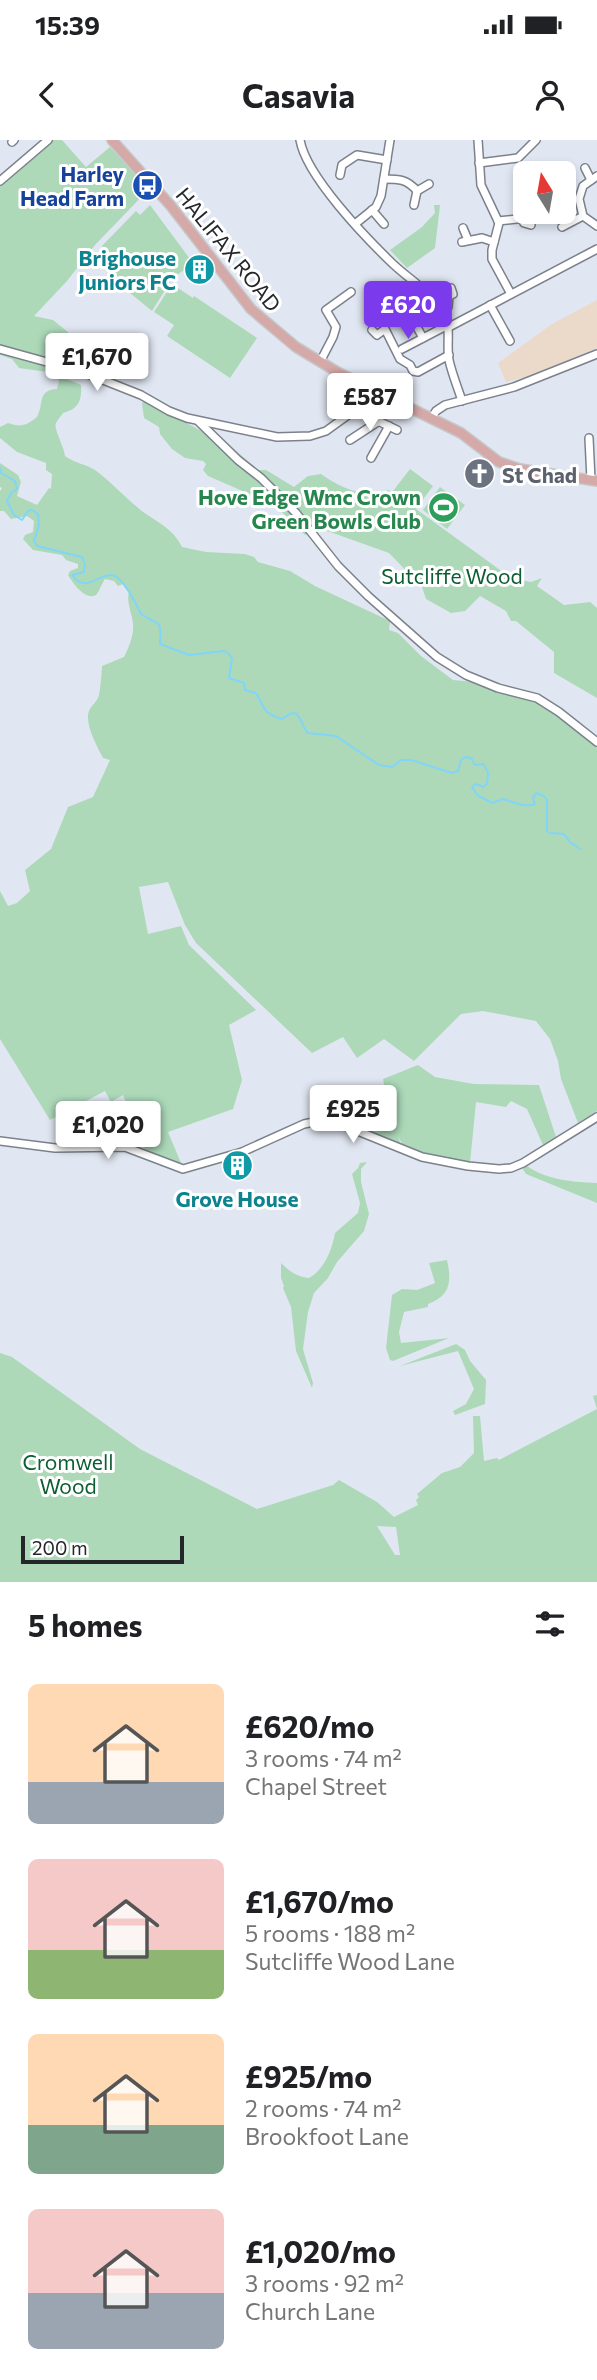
<!DOCTYPE html>
<html lang="en">
<head>
<meta charset="utf-8">
<style>
	:root { --surface:#fff; --page:#f6f6f6; --text:#202124; --muted:#757577; --accent:#7c3aed }
	body { margin:0; font-family:Commissioner,sans-serif; background:var(--page); color:var(--text); height:100vh; display:flex; flex-direction:column; font-size:26px; white-space:nowrap }
	* { box-sizing:border-box; margin:0 }
	p { font-size:23px; color:var(--muted) }
	.icon { flex:none; width:38px; height:38px; fill:none; stroke:currentColor; stroke-width:2; stroke-linecap:round; stroke-linejoin:round }
	.map { position:relative; height:1442px; overflow:hidden }
	.details { display:flex; flex-direction:column; background:var(--surface); flex:1 }
	.details>* { flex:none }
	.needle { width:46px; rotate:349deg }
	.controls { position:absolute; left:513px; top:21px; display:grid; gap:14px }
	.controls a { display:grid; place-items:center; width:63px; height:63px; border-radius:10px; background:var(--surface); box-shadow:0 4px 10px #0003; font-size:35px }
	.scale { position:absolute; left:21px; bottom:18px; width:163px; box-sizing:border-box; padding-left:7px; border:4px solid #24262a; border-top:0; font-size:19px; line-height:24px; white-space:nowrap; color:#24262a; -webkit-text-stroke:5px #fff; paint-order:stroke }
	.price { position:absolute; translate:-50% -60px; padding:0 16px; border-radius:7px; background:#fff; color:#222; font-size:23px; line-height:46px; filter:drop-shadow(0 2px 4px #0008) }
	.price::after { content:''; position:absolute; left:50%; top:42px; width:21px; height:16px; margin-left:-10px; background:inherit; clip-path:polygon(0 0,100% 0,50% 100%) }
	.price.current { background:var(--accent); color:#fff }
	ul { padding:0; list-style:none }
	li { display:flex; align-items:center; gap:21px; height:175px; padding:0 28px }
	li span { display:grid; place-items:center; flex:none; width:196px; height:140px; border-radius:10px; color:#555 }
	li>.icon { margin-inline-start:auto }
	span .icon { width:84px; height:84px; fill:#fffc; stroke-width:1 }
	li b { font-size:30px }
	h2 { display:flex; justify-content:space-between; align-items:center; height:84px; padding:0 28px; font-size:30px }
	.status { display:flex; justify-content:space-between; align-items:center; height:49px; padding:0 35px; background:var(--surface); direction:ltr }
	.status svg { height:19px; fill:currentColor }
	header { display:flex; justify-content:space-between; align-items:center; height:91px; padding:0 28px; background:var(--surface); font-size:32px; font-weight:700 }
	.map>svg:first-child { display:block }
	.education { fill:#ebd9c9 }
	.green { fill:#add9b9; fill-rule:evenodd }
	.lines { fill:none; stroke-linecap:round; stroke-linejoin:round }
	.stream { stroke:#80d5f9; stroke-width:2 }
	.minor-casing { stroke:#7c818b; stroke-width:10 }
	.major-casing { stroke:#c6c7c8; stroke-width:12 }
	.minor { stroke:#fff; stroke-width:7 }
	.major { stroke:#d4a9a8; stroke-width:9 }
	.labels { text-anchor:middle; dominant-baseline:central; stroke-width:6; stroke-linejoin:round; paint-order:stroke }
	.transit-label { font-size:21px; font-weight:bold; fill:#164399; stroke:#fff; text-anchor:end }
	.street-label { font-size:21px; fill:#24262a; stroke:#fff }
	.culture-label { font-size:21px; font-weight:bold; fill:#0d838f; stroke:#fff; text-anchor:end }
	.worship-label { font-size:21px; font-weight:bold; fill:#5b616d; stroke:#fff; text-anchor:start }
	.leisure-label { font-size:21px; font-weight:bold; fill:#27864d; stroke:#fff; text-anchor:end }
	.park-label { font-size:21px; fill:#0c5d32; stroke:#fff }
</style>
</head>
<body>
<div class="status"><b>15:39</b><svg viewBox="0 0 49 12"><path d="M0 12V9h3v3zM5 12V6h3v6zM10 12V3h3v9zM15 12V0h3v12zM26 1h20v11H26zM47 4h2v5h-2z"/></svg></div>
<header><svg class="icon" aria-label="back" viewBox="0 0 24 24"><path d="M15 5l-7 7 7 7"/></svg>Casavia<svg class="icon" aria-label="person" viewBox="0 0 24 24"><circle cx="12" cy="8" r="4"/><path d="M4 21q1-7 8-7t8 7"/></svg></header>
<div class="map">
<svg width="597" height="1442" viewBox="0 0 597 1442">
	<rect width="100%" height="100%" fill="#e1e7f2"/>
	<path class="education" d="M 597,160 L 597,208 L 529,236 L 506,242 L 498,223 L 552,184 Z"/>
	<g class="green">
		<path d="M 50,0 L 62,0 L 86,27 L 110,7 L 149,49 L 95,105 L 67,141 L 34,176 L 53,180 L 69,193 L 83,199 L 96,198 L 114,202 L 128,210 L 143,223 L 130,232 L 96,215 L 87,237 L 68,232 L 67,239 L 81,245 C 82,262 78,269 63,273 C 61,276 58,279 56,283 C 53,288 64,306 65,316 C 74,323 86,324 95,330 C 110,341 123,355 137,367 C 153,381 172,386 182,407 L 206,412 L 245,414 L 254,417 L 258,422 L 290,431 L 315,446 L 390,481 L 389,490 L 398,493 L 421,516 L 453,540 L 474,542 L 506,554 L 531,559 L 553,570 L 597,606 L 597,971 L 578,983 L 561,939 L 558,921 L 550,899 L 536,881 L 483,871 L 461,874 L 414,921 L 384,899 L 357,918 L 343,897 L 312,913 L 196,803 L 185,785 L 168,742 L 139,747 L 148,794 L 181,786 L 189,805 L 256,870 L 229,885 L 242,940 L 233,969 L 168,992 L 181,1023 L 163,1020 L 144,1008 L 123,955 L 111,962 L 105,951 L 50,980 L 0,899 L 0,751 L 8,766 L 17,763 L 30,751 L 25,730 L 51,709 L 68,667 L 93,657 L 110,620 L 103,618 C 97,606 87,589 88,575 C 89,566 97,563 99,555 C 100,552 102,530 102,526 L 124,517 C 129,507 134,495 133,484 C 132,473 126,462 129,452 L 123,444 L 118,446 L 114,441 L 105,439 C 102,443 99,452 96,455 C 85,461 73,443 68,435 L 70,431 L 78,428 L 78,424 L 66,420 L 62,415 L 33,410 L 23,399 L 25,395 L 33,392 L 34,381 L 27,376 L 11,379 L 4,371 L 0,371 L 0,351 L 2,348 L 0,347 L 0,323 L 18,335 L 21,342 L 17,356 L 37,365 L 49,348 L 51,349 L 52,334 L 46,330 L 46,323 L 17,312 L 0,298 L 0,287 L 8,283 C 21,288 27,285 37,277 C 44,264 37,250 57,249 L 59,241 L 55,233 L 19,228 L 12,219 L 0,215 L 0,43 Z"/>
		<path d="M 150,65 L 193,123 L 172,139 L 152,171 L 113,139 L 117,134 L 102,116 L 102,106 L 136,71 L 140,75 Z"/>
		<path d="M 434,65 L 440,65 L 435,108 L 407,128 L 390,110 L 422,87 L 435,73 Z"/>
		<path d="M 172,144 L 193,158 L 194,156 L 257,198 L 230,238 L 167,196 L 174,185 L 154,172 Z"/>
		<path d="M 144,259 L 212,297 L 217,294 L 258,330 L 266,330 L 294,347 L 308,336 L 321,334 C 339,347 364,358 385,353 L 387,350 L 391,351 L 412,367 L 393,351 L 410,329 L 433,346 L 416,369 L 511,438 L 531,442 L 542,438 L 537,446 L 564,465 L 590,462 L 597,468 L 597,558 L 554,533 L 554,512 L 516,481 L 511,481 L 506,471 L 480,456 L 465,471 L 451,473 L 426,459 L 422,447 L 389,413 L 319,388 L 305,395 L 279,369 L 254,356 L 208,336 L 203,330 L 206,324 L 203,321 L 185,318 L 172,309 L 160,294 L 159,287 L 144,278 L 142,264 Z"/>
		<path d="M 440,347 L 465,365 L 447,389 L 423,370 Z"/>
		<path d="M 418,925 L 435,937 L 474,944 L 539,945 L 556,997 L 543,1005 L 527,969 L 511,961 L 506,967 L 476,962 L 470,1023 L 404,1008 L 398,996 L 402,1008 L 353,986 L 351,971 L 388,968 L 389,970 L 383,939 Z"/>
		<path d="M 367,1022 L 361,1029 L 361,1042 L 369,1074 L 364,1091 L 337,1122 L 328,1138 L 314,1153 L 308,1172 L 303,1209 L 313,1243 L 312,1248 L 296,1211 L 291,1167 L 283,1148 L 284,1146 L 281,1138 L 281,1123 C 289,1131 297,1137 309,1138 C 324,1130 332,1110 335,1093 L 358,1073 L 360,1063 L 352,1034 L 358,1028 L 360,1023 Z"/>
		<path d="M 527,1026 C 547,1040 573,1042 597,1043 L 597,1063 L 526,1034 L 522,1028 Z"/>
		<path d="M 447,1120 C 452,1142 450,1156 428,1164 L 428,1167 L 404,1172 L 399,1192 L 401,1203 L 449,1198 L 393,1221 L 390,1220 L 386,1208 L 392,1155 L 402,1149 L 417,1150 L 435,1143 L 429,1123 Z"/>
		<path d="M 456,1204 L 465,1210 L 470,1221 L 486,1240 L 485,1264 L 455,1275 L 453,1271 L 466,1264 L 474,1249 L 458,1211 L 400,1226 Z"/>
		<path d="M 0,1213 L 12,1217 L 140,1309 L 257,1369 L 333,1345 L 339,1340 L 377,1362 L 394,1377 L 418,1365 L 416,1360 L 419,1357 L 417,1354 L 442,1333 L 460,1327 L 474,1313 L 473,1276 L 480,1276 L 484,1321 L 497,1318 L 499,1320 L 597,1269 L 593,1256 L 597,1255 L 597,1442 L 0,1442 ZM 377,1386 L 396,1387 L 400,1415 L 395,1415 Z"/>
	</g>
	<g class="lines">
		<path class="stream" d="M 0,328 L 1,333 L 15,341 L 17,349 L 11,353 L 7,361 L 14,375 L 22,380 L 28,371 L 32,370 L 38,374 L 39,386 L 34,401 L 37,406 L 82,417 L 85,425 L 84,432 L 72,435 C 86,454 98,434 112,435 C 122,436 137,465 141,474 C 161,487 161,478 160,504 L 189,515 L 224,511 L 229,514 L 232,519 L 229,538 L 244,543 L 245,550 L 256,553 C 265,568 262,573 282,579 C 301,564 298,581 308,593 L 336,596 L 379,625 L 392,627 L 401,620 L 411,620 L 452,633 L 458,631 L 461,620 L 465,617 L 471,618 L 475,625 L 483,624 L 488,632 L 487,644 L 483,647 L 476,644 L 472,647 L 477,655 L 492,663 L 503,659 C 514,662 524,668 535,664 L 533,658 L 536,653 L 544,656 L 547,660 L 547,691 L 550,693 L 564,694 L 570,702 L 580,709"/>
		<defs>
			<g id="minor">
				<path d="M 300,0 C 306,36 366,98 393,124 C 410,140 431,152 443,172 C 452,188 446,203 449,220 C 452,234 458,248 462,261"/>
				<path d="M 478,0 L 481,45 L 499,83 L 492,110 L 492,119 L 511,154"/>
				<path d="M 12,2 L 14,0"/>
				<path d="M 479,23 L 518,18 L 536,0"/>
				<path d="M 585,28 L 591,40"/>
				<path d="M 340,35 L 342,25 L 357,15 L 387,20"/>
				<path d="M 597,36 L 583,46 L 579,59 L 583,76 L 597,86"/>
				<path d="M 384,39 C 399,39 407,39 417,51 L 414,65"/>
				<path d="M 0,41 L 48,0"/>
				<path d="M 417,51 L 429,44"/>
				<path d="M 372,70 L 384,84"/>
				<path d="M 520,76 L 524,83 L 531,85"/>
				<path d="M 498,81 L 517,79 L 525,67"/>
				<path d="M 355,84 L 376,67 L 381,56 L 390,0"/>
				<path d="M 562,87 L 583,76"/>
				<path d="M 463,88 L 468,100"/>
				<path d="M 462,102 L 482,98 L 494,102"/>
				<path d="M 490,165 L 510,201"/>
				<path d="M 443,172 L 448,167 L 449,156 L 453,154 L 451,148"/>
				<path d="M 408,183 L 413,180 L 423,198"/>
				<path d="M 449,187 L 597,109"/>
				<path d="M 372,190 L 377,195 L 385,189 L 400,219 L 410,225 L 413,231 L 418,232 L 449,215"/>
				<path d="M 0,209 L 83,232 L 141,255 L 169,271 L 187,278 L 277,297 L 310,296 L 326,291 L 355,270 L 365,261 L 371,249"/>
				<path d="M 402,209 L 448,185"/>
				<path d="M 320,222 L 333,197 L 336,187 L 326,170 L 351,152"/>
				<path d="M 355,270 L 397,290"/>
				<path d="M 432,277 L 436,271 L 445,265 L 514,247 L 597,214"/>
				<path d="M 198,281 L 238,320 L 261,338 L 296,373 L 338,426 L 368,456 L 437,517 L 466,535 L 498,548 L 537,558 L 559,572 L 597,602"/>
				<path d="M 589,298 L 591,340"/>
				<path d="M 350,300 L 379,281"/>
				<path d="M 371,318 L 389,286"/>
				<path d="M 0,1001 L 55,1008 L 125,1007 L 183,1029 L 242,1012 L 304,984 L 328,979 L 422,1017 L 468,1026 L 499,1029 L 511,1028 L 523,1023 L 597,977"/>
			</g>
			<path id="major" d="M 112,0 L 171,66 L 251,169 L 296,207 L 339,233 L 461,293 L 499,322 L 520,329 L 597,341"/>
		</defs>
		<use href="#minor" class="minor-casing"/>
		<use href="#major" class="major-casing"/>
		<use href="#minor" class="minor"/>
		<use href="#major" class="major"/>
	</g>
	<defs>
		<symbol id="bus-disc" viewBox="-11 -11 22 22"><circle r="9.5" fill="#1a4fb4" stroke="#fff"/><path d="M-5-6H5V4H4V6H2V4H-2V6H-4V4H-5ZM-3.5-4V0h7V-4ZM-3.5 1.2v1.5H-2V1.2ZM2 1.2v1.5H3.5V1.2Z" fill="#fff"/></symbol>
		<symbol id="building-disc" viewBox="-11 -11 22 22"><circle r="9.5" fill="#0f9aa8" stroke="#fff"/><path d="M-4-6H4V6H1V3H-1V6H-4ZM-2.5-4.3h1.7v1.8h-1.7ZM.8-4.3h1.7v1.8H.8ZM-2.5-1h1.7V.8h-1.7ZM.8-1h1.7V.8H.8Z" fill="#fff"/></symbol>
		<symbol id="church-disc" viewBox="-11 -11 22 22"><circle r="9.5" fill="#6b7280" stroke="#fff"/><path d="M-1.2-6h2.4v3.5h3.3v2.4h-3.3V6h-2.4V-.1h-3.3v-2.4h3.3Z" fill="#fff"/></symbol>
		<symbol id="stadium-disc" viewBox="-11 -11 22 22"><circle r="9.5" fill="#2e9e5b" stroke="#fff"/><path d="M0-5a6.5 5 0 1 0 0 10a6.5 5 0 1 0 0-10ZM-3.5-1.8h7v3.6h-7Z" fill="#fff"/></symbol>
	</defs>
	<g fill-rule="evenodd">
		<use href="#bus-disc" x="130" y="28" width="35" height="35"/>
		<use href="#building-disc" x="182" y="112" width="35" height="35"/>
		<use href="#church-disc" x="462" y="316" width="35" height="35"/>
		<use href="#stadium-disc" x="426" y="350" width="35" height="35"/>
		<use href="#building-disc" x="220" y="1008" width="35" height="35"/>
	</g>
	<g class="labels">
		<g class="transit-label">
			<text x="124" y="33">Harley<tspan x="124" dy="24">Head Farm</tspan></text>
		</g>
		<g class="street-label">
			<text transform="translate(229 109) rotate(51)">HALIFAX ROAD</text>
		</g>
		<g class="culture-label">
			<text x="176" y="117">Brighouse<tspan x="176" dy="24">Juniors FC</tspan></text>
			<text x="237" y="1058" text-anchor="middle">Grove House</text>
		</g>
		<g class="worship-label">
			<text x="502" y="334">St Chad</text>
		</g>
		<g class="leisure-label">
			<text x="421" y="356">Hove Edge Wmc Crown<tspan x="421" dy="24">Green Bowls Club</tspan></text>
		</g>
		<g class="park-label">
			<text x="452" y="435">Sutcliffe Wood</text>
			<text x="68" y="1321">Cromwell<tspan x="68" dy="24">Wood</tspan></text>
		</g>
	</g>
</svg>
<div class="controls">
<a><svg class="needle" viewBox="-14 -14 28 28"><path d="M0-13l5 13h-10z" fill="#e53935"/><path d="M0 13l5-13h-10z" fill="#757577"/></svg></a>
</div>
<div class="scale">200 m</div>
<b class="price current" style="left:408px;top:201px">£620</b>
<b class="price" style="left:97px;top:253px">£1,670</b>
<b class="price" style="left:370px;top:293px">£587</b>
<b class="price" style="left:353px;top:1005px">£925</b>
<b class="price" style="left:108px;top:1021px">£1,020</b>
</div>
<section class="details">
<h2>5 homes<svg class="icon" aria-label="filters" viewBox="0 0 24 24"><path d="M4 7h16M4 17h16"/><circle cx="9" cy="7" r="2"/><circle cx="15" cy="17" r="2"/></svg></h2>
<ul>
<li><span style="background:linear-gradient(#ffd9b3 70%,#9aa5b1 0)"><svg class="icon" aria-label="home" viewBox="0 0 24 24"><path d="M3 11l9-7 9 7M6 9v11h12V9"/></svg></span><div><b>£620/mo</b><p>3 rooms · 74 m²</p><p>Chapel Street</p></div></li>
<li><span style="background:linear-gradient(#f6c9c9 65%,#8fb573 0)"><svg class="icon" aria-label="home" viewBox="0 0 24 24"><path d="M3 11l9-7 9 7M6 9v11h12V9"/></svg></span><div><b>£1,670/mo</b><p>5 rooms · 188 m²</p><p>Sutcliffe Wood Lane</p></div></li>
<li><span style="background:linear-gradient(#ffd9b3 65%,#7fa58c 0)"><svg class="icon" aria-label="home" viewBox="0 0 24 24"><path d="M3 11l9-7 9 7M6 9v11h12V9"/></svg></span><div><b>£925/mo</b><p>2 rooms · 74 m²</p><p>Brookfoot Lane</p></div></li>
<li><span style="background:linear-gradient(#f6c9c9 60%,#9aa5b1 0)"><svg class="icon" aria-label="home" viewBox="0 0 24 24"><path d="M3 11l9-7 9 7M6 9v11h12V9"/></svg></span><div><b>£1,020/mo</b><p>3 rooms · 92 m²</p><p>Church Lane</p></div></li>
</ul>
</section>
</body>
</html>
